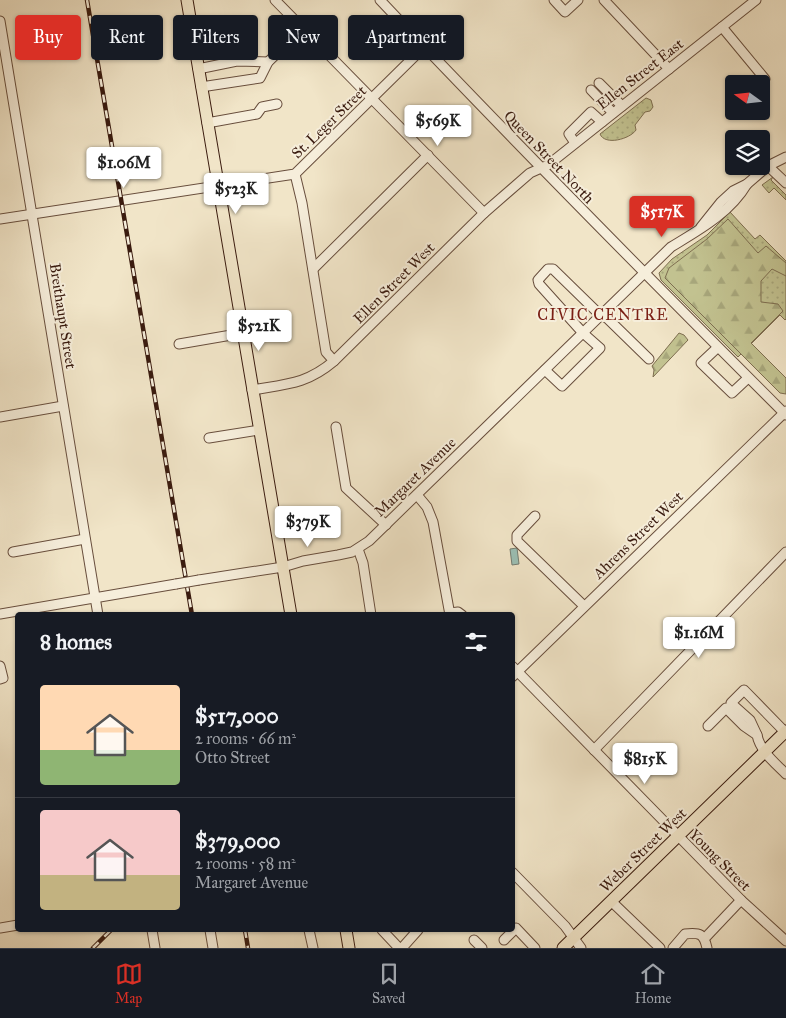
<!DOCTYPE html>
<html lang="en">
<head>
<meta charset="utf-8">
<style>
	:root { --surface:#171b24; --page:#242831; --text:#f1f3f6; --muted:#9ea1a6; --line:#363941; --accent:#d93025 }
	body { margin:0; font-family:"IM FELL Great Primer",serif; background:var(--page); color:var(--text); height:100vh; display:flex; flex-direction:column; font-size:19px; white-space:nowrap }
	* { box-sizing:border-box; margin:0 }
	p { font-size:16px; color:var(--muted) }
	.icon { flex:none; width:28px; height:28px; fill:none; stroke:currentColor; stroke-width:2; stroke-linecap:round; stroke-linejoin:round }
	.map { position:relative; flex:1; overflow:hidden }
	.sheet { position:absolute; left:15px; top:612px; width:500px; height:320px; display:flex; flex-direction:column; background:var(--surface); border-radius:5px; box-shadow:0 1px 4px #0004 }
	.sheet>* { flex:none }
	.guide { position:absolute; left:15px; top:15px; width:500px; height:45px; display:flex; gap:10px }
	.needle { width:32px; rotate:285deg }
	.controls { position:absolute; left:725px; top:75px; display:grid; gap:10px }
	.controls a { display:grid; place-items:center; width:45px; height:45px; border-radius:5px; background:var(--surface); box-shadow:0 1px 4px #0004; font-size:25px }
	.price { position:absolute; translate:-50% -42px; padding:0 11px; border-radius:5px; background:#fff; color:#222; font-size:16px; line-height:32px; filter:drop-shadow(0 1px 2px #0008) }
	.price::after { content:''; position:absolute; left:50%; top:30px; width:15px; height:11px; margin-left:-8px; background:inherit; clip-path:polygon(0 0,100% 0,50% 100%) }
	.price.current { background:var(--accent); color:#fff }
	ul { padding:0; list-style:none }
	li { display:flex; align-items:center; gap:15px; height:125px; padding:0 25px }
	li+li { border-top:1px solid var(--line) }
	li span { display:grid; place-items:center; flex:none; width:140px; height:100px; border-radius:5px; color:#555 }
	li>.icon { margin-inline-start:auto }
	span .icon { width:60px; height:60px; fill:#fffc; stroke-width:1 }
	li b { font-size:21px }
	h2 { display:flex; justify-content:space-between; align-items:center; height:60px; padding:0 25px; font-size:21px }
	.chip { padding:0 18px; border-radius:5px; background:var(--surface); box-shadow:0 1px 4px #0004; font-size:18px; line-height:45px }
	.chip.current { background:var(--accent); color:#fff }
	.menu { display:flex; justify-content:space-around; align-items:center; height:70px; border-top:1px solid var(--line); background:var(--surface); font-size:14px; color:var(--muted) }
	.menu a { display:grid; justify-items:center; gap:2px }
	.menu .current { color:var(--accent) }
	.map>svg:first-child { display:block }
	.grass { fill:url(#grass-dots); stroke:#7e6e50 }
	.forest { fill:url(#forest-firs); stroke:#7e6e50 }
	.water { fill:#9bbfb4; stroke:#747d72 }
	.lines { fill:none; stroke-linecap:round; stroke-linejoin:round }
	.minor-casing { stroke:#684e3d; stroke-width:11 }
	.major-casing { stroke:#3a1b0f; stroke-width:13 }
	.minor { stroke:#f6eedb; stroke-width:9 }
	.major { stroke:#f1e5c8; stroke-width:11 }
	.rail-casing { stroke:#3a1b0f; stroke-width:4.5 }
	.rail { stroke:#f6eedb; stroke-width:2.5; stroke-dasharray:8; stroke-linecap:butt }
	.minor-bridge-casing { stroke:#684e3d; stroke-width:11; stroke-linecap:butt }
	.minor-bridge { stroke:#f6eedb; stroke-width:9 }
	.labels { text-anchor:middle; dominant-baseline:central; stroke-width:4; stroke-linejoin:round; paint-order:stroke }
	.street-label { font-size:15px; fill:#3a1b0f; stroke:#f6eedb }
	.neighbourhood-label { font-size:16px; letter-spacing:1px; fill:#7a1f14; stroke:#f6eedb }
</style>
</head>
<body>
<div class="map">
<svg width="786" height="948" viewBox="0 0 786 948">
	<defs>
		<pattern id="grass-dots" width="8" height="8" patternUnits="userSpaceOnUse" patternTransform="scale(1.25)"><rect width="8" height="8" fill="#c2c290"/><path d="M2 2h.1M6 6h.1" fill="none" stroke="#a7a67b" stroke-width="1.8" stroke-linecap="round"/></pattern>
		<pattern id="forest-firs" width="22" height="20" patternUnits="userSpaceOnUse" patternTransform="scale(1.25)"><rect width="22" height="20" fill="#c2c290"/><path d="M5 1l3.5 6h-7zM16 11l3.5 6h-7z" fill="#a7a67b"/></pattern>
	</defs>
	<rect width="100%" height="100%" fill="#f1e5c8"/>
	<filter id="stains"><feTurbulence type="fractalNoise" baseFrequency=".004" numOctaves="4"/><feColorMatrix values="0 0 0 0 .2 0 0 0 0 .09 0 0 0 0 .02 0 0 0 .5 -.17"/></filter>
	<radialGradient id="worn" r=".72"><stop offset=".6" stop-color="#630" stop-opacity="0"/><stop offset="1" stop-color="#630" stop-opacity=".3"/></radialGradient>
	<g class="grass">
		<path d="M 646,98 L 651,100 L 653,107 L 650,111 L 645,112 L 635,125 L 636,130 C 630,139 605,146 600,134 Z"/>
		<path d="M 773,177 L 771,180 L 786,195 L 786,200 L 774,188 L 769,193 L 762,185 Z"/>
		<path d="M 730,212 L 755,239 L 760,235 L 786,261 L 786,319 L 785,320 L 780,315 L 738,357 L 661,280 L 659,273 L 672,259 L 707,235 Z"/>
	</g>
	<g class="forest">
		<path d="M 728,219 L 758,253 L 766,246 L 786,263 L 786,276 L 772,269 L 761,281 L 761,302 L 778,304 L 783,311 L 751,343 L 786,378 L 786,394 L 780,393 L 665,278 L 669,268 L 707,239 Z"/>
		<path d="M 679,333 L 684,335 L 688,340 L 653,377 L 654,370 L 652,366 Z"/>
	</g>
	<path class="water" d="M 517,548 L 519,564 L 512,565 L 510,549 Z"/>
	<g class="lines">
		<defs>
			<g id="minor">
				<path d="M 275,0 L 484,213"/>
				<path d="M 380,0 C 513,141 649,278 786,415"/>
				<path d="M 554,0 L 565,12 L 578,0"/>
				<path d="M 604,0 L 669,69"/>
				<path d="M 0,21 L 98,615"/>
				<path d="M 722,27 L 765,79"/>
				<path d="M 198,69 L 237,61 L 268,62"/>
				<path d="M 599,83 L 622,106"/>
				<path d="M 201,87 L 260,78 L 268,62 L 303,28"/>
				<path d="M 591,90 L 613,113"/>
				<path d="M 207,123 L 257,114 L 262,107 L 277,104"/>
				<path d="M 575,143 L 569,134 L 591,112 L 602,122"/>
				<path d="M 768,166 L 786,183"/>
				<path d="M 295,174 L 302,203 L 326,352 L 334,361"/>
				<path d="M 0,219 L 295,174 L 424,47"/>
				<path d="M 701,227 L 721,202 L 733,191 L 747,184 L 768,166 L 786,157"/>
				<path d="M 313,269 L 428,155"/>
				<path d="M 179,344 L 243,333"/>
				<path d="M 717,348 L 701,363 L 732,393 L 748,378"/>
				<path d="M 545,370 L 562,386 L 600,348 L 583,333 L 539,284 L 538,280 L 548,269 L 553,269 L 595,310 L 608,319 L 649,359"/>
				<path d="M 252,390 C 287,384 307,384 334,361 L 484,213 L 530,173 L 548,165 L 756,0"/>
				<path d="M 0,417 L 63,406"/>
				<path d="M 336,427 L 346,488 L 386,525"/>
				<path d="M 209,438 L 259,430"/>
				<path d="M 417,495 L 427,507 L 433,522 L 450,615"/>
				<path d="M 535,516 L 517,535 L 517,541 L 584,606"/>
				<path d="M 358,549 L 363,563 L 371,615"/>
				<path d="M 13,552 L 85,539"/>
				<path d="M 199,580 L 283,567 L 303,561 L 338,555 L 352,552 L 369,541 L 671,247 C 699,230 730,213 747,184"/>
				<path d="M 450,613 L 458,612 L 462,615"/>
				<path d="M 0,614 L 176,584"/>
				<path d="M 0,666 L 3,678 L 0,679"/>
				<path d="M 512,666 L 741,900 L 786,941"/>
				<path d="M 512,677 L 786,411"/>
				<path d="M 708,726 L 726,708 L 744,726 L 757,735 C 760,751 775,763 786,774"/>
				<path d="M 757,735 L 750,720 L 731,703 L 744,690 L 785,732"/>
				<path d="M 594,750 L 786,552"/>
				<path d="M 512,872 L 565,926 L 581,948"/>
				<path d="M 612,902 L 660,948"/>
				<path d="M 0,928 L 18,925"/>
				<path d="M 152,930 L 155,948"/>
				<path d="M 210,930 L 213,948"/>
				<path d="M 309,930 L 313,948"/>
				<path d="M 382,930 L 399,948"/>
				<path d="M 705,938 L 741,900"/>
				<path d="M 474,940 L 482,948"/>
				<path d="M 504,940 L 516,928 L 535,948"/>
				<path d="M 402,948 L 418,930"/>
				<path d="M 673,948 L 685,934 C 700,932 704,934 707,948"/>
			</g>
			<g id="major">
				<path d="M 187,0 L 291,615"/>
				<path d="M 346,930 L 349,948"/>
				<path d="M 563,948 L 786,731"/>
			</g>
		</defs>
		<use href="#minor" class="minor-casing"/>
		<use href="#major" class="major-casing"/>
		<use href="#minor" class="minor"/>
		<use href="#major" class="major"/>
		<defs>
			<g id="rail">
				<path d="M 87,0 L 192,615"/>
				<path d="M 245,930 L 248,948"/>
				<path d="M 93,948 L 111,930"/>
			</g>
		</defs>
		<use href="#rail" class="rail-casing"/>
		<use href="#rail" class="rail"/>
		<defs>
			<path id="minor-bridge" d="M 176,584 L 199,580"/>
		</defs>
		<use href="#minor-bridge" class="minor-bridge-casing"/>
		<use href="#minor-bridge" class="minor-bridge"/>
	</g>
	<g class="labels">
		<g class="street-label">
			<text transform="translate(640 74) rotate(-38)">Ellen Street East</text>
			<text transform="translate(329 122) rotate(-44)">St. Leger Street</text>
			<text transform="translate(549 157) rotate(46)">Queen Street North</text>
			<text transform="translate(394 283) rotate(-45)">Ellen Street West</text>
			<text transform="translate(63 316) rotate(81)">Breithaupt Street</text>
			<text transform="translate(415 477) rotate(-44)">Margaret Avenue</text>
			<text transform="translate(638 535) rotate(-44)">Ahrens Street West</text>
			<text transform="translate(643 850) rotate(-44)">Weber Street West</text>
			<text transform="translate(720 860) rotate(45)">Young Street</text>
		</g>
		<g class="neighbourhood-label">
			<text x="603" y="314">CIVIC CENTRE</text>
		</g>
	</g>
	<rect width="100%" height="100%" filter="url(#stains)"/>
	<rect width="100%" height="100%" fill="url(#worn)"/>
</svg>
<div class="controls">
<a><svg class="needle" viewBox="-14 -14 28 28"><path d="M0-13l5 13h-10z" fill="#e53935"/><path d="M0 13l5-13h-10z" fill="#9ea1a6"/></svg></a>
<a><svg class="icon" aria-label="layers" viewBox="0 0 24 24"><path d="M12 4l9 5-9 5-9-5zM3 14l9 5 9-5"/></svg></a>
</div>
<b class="price" style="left:438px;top:147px">$569K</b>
<b class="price" style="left:124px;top:189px">$1.06M</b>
<b class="price" style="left:236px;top:215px">$523K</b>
<b class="price current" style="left:662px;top:238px">$517K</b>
<b class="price" style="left:259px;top:352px">$521K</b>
<b class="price" style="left:308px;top:548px">$379K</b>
<b class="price" style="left:699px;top:659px">$1.16M</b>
<b class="price" style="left:645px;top:785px">$815K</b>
<div class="guide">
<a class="chip current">Buy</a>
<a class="chip">Rent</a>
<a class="chip">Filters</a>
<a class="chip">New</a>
<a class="chip">Apartment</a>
</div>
<section class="sheet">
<h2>8 homes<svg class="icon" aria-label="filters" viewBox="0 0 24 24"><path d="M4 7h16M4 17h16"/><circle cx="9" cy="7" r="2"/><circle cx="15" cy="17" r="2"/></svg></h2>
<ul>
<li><span style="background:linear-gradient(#ffd9b3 65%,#8fb573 0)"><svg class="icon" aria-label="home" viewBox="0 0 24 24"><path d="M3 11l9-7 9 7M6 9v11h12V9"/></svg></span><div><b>$517,000</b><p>2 rooms · 66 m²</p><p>Otto Street</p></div></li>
<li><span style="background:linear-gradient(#f6c9c9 65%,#c2b280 0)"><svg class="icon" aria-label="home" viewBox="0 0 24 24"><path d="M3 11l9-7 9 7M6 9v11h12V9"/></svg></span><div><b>$379,000</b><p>2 rooms · 58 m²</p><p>Margaret Avenue</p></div></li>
</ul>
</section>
</div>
<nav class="menu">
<a class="current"><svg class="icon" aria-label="map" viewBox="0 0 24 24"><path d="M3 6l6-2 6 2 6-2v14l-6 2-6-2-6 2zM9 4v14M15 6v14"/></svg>Map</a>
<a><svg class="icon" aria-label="saved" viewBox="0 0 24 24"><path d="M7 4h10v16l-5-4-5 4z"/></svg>Saved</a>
<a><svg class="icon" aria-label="home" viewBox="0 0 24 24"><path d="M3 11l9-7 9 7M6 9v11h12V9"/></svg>Home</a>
</nav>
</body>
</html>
